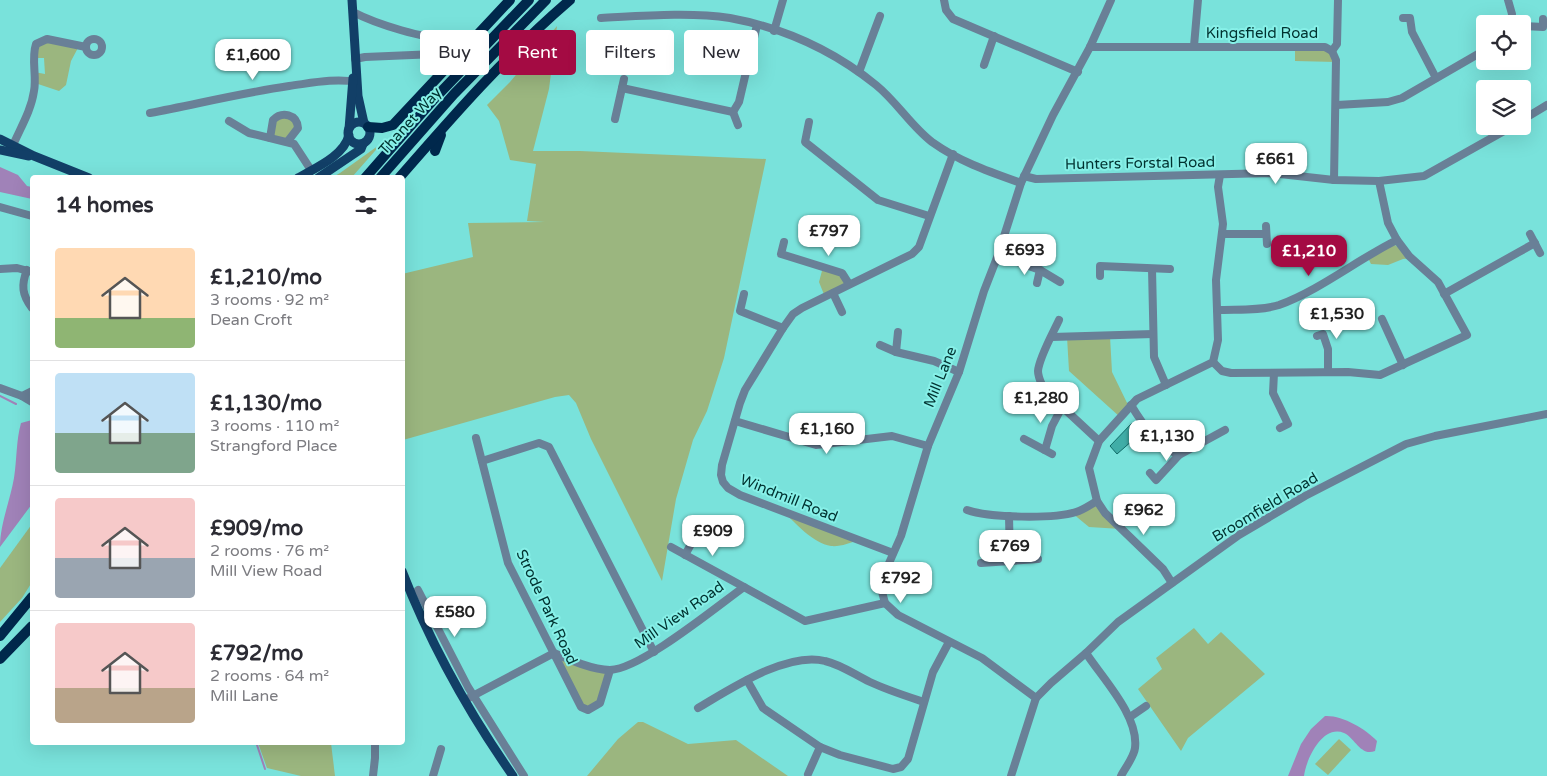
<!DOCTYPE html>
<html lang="en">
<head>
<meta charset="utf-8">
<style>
	:root { --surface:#fff; --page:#f2f2f3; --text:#2b2b33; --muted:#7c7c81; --line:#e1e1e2; --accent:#a40b43 }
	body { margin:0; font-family:"Varela Round",sans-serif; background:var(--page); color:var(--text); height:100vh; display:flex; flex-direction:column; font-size:19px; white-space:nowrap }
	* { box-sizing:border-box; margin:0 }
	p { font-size:16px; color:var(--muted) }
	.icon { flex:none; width:28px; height:28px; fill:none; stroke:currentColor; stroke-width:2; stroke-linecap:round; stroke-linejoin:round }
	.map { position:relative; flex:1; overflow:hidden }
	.details { position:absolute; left:30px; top:175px; width:375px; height:570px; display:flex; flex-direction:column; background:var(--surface); border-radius:5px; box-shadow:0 5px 20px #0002 }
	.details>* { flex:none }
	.guide { position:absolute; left:420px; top:30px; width:475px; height:45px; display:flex; gap:10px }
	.controls { position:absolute; left:1476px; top:15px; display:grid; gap:10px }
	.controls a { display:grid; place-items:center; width:55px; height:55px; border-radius:5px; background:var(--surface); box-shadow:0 5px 20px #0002; font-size:25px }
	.price { position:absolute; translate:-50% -42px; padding:0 11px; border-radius:10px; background:#fff; color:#222; font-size:16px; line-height:32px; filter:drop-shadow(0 1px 2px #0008) }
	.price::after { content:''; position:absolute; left:50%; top:30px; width:15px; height:11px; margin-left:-8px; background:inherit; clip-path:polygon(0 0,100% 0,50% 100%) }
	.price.selected { background:var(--accent); color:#fff }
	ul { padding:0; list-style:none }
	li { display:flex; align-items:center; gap:15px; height:125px; padding:0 25px }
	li+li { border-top:1px solid var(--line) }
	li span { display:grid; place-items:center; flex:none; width:140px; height:100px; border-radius:5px; color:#555 }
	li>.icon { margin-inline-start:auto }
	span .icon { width:60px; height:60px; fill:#fffc; stroke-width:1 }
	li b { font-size:21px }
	h2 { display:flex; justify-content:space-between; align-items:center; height:60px; padding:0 25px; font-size:21px }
	.chip { padding:0 18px; border-radius:5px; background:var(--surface); box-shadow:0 5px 20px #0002; font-size:18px; line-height:45px }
	.chip.selected { background:var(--accent); color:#fff }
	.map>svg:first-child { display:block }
	.green { fill:#9bb67f }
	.water { fill:#a082b8 }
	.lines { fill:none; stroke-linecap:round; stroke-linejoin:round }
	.stream { stroke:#a082b8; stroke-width:2 }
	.building { fill:#40ada7; stroke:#106b67 }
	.minor { stroke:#698097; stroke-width:8 }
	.major { stroke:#123f67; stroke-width:9 }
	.highway { stroke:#00284c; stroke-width:10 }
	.labels { text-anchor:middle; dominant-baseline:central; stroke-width:4; stroke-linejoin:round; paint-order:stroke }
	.street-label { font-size:15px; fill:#003230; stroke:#87f0e8 }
</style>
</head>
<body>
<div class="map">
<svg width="1547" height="776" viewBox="0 0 1547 776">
	<rect width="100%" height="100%" fill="#79e2db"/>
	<g class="green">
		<path d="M 557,26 L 549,89 L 533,151 L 580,151 L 766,159 L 724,358 L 707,411 L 693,440 L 676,499 L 662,581 L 591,439 L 576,403 L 569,395 L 555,397 L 403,440 L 402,274 L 473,257 L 468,223 L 545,222 L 527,221 L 536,164 L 510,160 L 499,121 L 487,105 L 510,82 Z"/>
		<path d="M 38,42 L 79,46 L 71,61 L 66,85 L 59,91 L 35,83 L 34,72 L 45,74 L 44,58 L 34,58 Z"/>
		<path d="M 1295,47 L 1325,47 L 1336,62 L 1295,61 Z"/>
		<path d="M 283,114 L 298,123 L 291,139 L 275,138 L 271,126 Z"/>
		<path d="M 382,143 L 352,177 L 333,177 L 340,173 Z"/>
		<path d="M 1395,245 L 1412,258 L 1403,259 L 1388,265 L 1371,264 L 1367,256 Z"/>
		<path d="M 823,267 L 842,273 L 849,284 L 825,297 L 819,282 Z"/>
		<path d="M 1110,336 L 1112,372 L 1129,407 L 1120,417 L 1069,371 L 1067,337 Z"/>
		<path d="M 1097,501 L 1121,529 L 1089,527 L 1072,513 Z"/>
		<path d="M 783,511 L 859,540 C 850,543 840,547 831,546 C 813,543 795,523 783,511 Z"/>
		<path d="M 32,524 L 32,582 L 22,598 L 0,622 L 0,568 Z"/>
		<path d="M 1194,628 L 1208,644 L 1221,632 L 1265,674 L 1188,738 L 1181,751 L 1138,689 L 1162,669 L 1156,658 Z"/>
		<path d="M 554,653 L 610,670 L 595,707 L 581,707 Z"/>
		<path d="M 638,722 L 643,722 L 688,744 L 736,740 L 788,776 L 587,776 L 618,739 Z"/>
		<path d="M 1339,739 L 1351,750 L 1328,775 L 1315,764 Z"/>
		<path d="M 258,743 L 331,743 L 335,776 L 301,776 L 267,768 Z"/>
	</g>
	<g class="water">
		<path d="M 0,167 L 18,175 L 27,186 L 32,187 L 32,199 L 0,192 Z"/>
		<path d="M 32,420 L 32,504 L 0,547 C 0,524 10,501 14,478 C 17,459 16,441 21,423 Z"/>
		<path d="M 1325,716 C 1342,715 1366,729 1377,741 L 1375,751 C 1361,757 1354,737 1344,733 C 1322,724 1306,760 1304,776 L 1288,776 L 1301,744 L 1311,729 Z"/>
	</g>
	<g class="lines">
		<g class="stream">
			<path d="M 0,396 L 16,404"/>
			<path d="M 32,410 L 32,411"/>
			<path d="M 256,742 L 265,769"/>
		</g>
	</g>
	<path class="building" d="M 1132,423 L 1141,433 L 1117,454 L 1110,446 Z"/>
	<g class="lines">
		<g class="minor">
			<path d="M 944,0 L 946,10 L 953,19 L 1078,72"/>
			<path d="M 1508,0 L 1512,14 L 1511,24"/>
			<path d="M 353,12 C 374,23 428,41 451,38"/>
			<path d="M 601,18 C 641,16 690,12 730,18 C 784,28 834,51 876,85 C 897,102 911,126 932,142 C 960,162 990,172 1021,183"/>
			<path d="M 1403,18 L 1410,18 L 1412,32 L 1436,78"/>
			<path d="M 1522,26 L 1543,27 L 1543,19"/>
			<path d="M 774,31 L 783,0"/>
			<circle cx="94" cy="47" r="8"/>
			<path d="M 1194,46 L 1198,0"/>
			<path d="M 1090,47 L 1325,47 L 1332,51 L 1336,60 L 1334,180"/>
			<path d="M 1332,51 L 1337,44 L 1338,0"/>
			<path d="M 355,59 L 365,57 L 436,54 L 441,49 L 438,38"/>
			<path d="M 984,65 L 994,36"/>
			<path d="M 859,72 L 880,16"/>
			<path d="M 622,88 L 733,112 L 739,102 L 757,25"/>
			<path d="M 1337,105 L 1388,102 L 1402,98 L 1485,50"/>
			<path d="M 733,112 L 738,125"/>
			<path d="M 150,113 C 197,104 242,93 289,86 C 312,83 334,78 357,82"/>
			<path d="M 615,119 L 624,79"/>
			<path d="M 1522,120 L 1547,105"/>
			<path d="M 229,121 L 249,133 L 294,144 L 311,170"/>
			<path d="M 809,122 L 805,142 L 878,200 L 929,216"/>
			<path d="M 270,138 L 273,120 C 282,111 297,114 298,128 L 288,141"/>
			<path d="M 11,150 C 19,130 31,112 34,91 C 37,76 31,59 36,44 L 47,39 L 86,47"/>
			<path d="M 1024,176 L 1036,179 L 1271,173 L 1334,180 L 1379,181 L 1424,176 L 1513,126"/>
			<path d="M 0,207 L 32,216"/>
			<path d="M 1266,226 L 1267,244"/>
			<path d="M 1222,234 L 1266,234"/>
			<path d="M 1530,234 L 1540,253"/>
			<path d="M 784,242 L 781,254 L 842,273 L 849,284"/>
			<path d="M 998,255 L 1040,270 L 1060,282"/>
			<path d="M 0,269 L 17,268 L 32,272"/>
			<path d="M 1152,269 L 1154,357 L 1166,385"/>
			<path d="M 27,270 C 21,285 22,295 32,308"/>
			<path d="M 1100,276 L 1100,266 L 1170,269"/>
			<path d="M 1037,283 L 1040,270"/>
			<path d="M 833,293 L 842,312"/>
			<path d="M 744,294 L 740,311 L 783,328"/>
			<path d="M 1444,294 L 1535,243"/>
			<path d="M 1217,310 C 1237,309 1260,311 1279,305 C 1320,290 1358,259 1397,240"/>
			<path d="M 1382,319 L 1403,365"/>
			<path d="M 1059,320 C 1053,333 1039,358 1038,371 C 1038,378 1042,384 1044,390 L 1099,441"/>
			<path d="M 1317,336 L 1323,334 L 1328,349 L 1328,372"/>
			<path d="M 1052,337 L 1153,334"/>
			<path d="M 880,345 L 896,352 L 934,361 L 959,372"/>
			<path d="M 896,352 L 898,332"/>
			<path d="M 1213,362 L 1222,371 L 1231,373 L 1348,372 L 1380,375 L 1467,335 L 1438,282 L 1409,256 L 1397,240 L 1388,223 L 1379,181"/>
			<path d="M 1274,373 L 1273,393 L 1288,424 L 1280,428"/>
			<path d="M 0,388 L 22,396 L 32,391"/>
			<path d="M 22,396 L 32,402"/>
			<path d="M 1131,405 C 1143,425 1158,446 1179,455 L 1225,430"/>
			<path d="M 735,421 L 816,445 L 892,436 L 928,446"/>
			<path d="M 476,438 L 508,563 L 581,707 L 588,710 L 600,703 L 610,670"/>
			<path d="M 1024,439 L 1052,454"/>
			<path d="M 1045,450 L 1052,426 L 1062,407"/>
			<path d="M 482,461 L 539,443 L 549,447 L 654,652"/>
			<path d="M 1150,473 L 1156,480 L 1179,455"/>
			<path d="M 967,510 C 990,518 1053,519 1076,512 C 1083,510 1090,505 1097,501"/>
			<path d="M 1009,516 L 1010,561"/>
			<path d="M 671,547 L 744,587"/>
			<path d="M 893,553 L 740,495 L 728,488 L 723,482 L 721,475 L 722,465 L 740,403 L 745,390 L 783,328 L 793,314 L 802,308 L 912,254 L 919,247 L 953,154"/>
			<path d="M 685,555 L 690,546"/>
			<path d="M 981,563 L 1038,559"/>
			<path d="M 1172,583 L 1163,569 L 1105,513 L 1097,501 L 1089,468 L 1099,441 L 1137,399 L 1213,362 L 1218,340 L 1216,280 L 1223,224 L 1218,187 L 1220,175"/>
			<path d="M 418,590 L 468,687 L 524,776"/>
			<path d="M 1086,653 C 1103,679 1139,716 1135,748 C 1134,757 1125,768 1121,776"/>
			<path d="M 747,680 L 763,708 L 820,747 L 840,755 L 893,769 L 901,767 L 908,759 L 933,672 L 949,642"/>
			<path d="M 1036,698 L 982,658 L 898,615 L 885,603 L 881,588 L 882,579 L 901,536 L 928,446 L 959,372 L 984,291 L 998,255 L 1021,183 L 1053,115 L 1090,47 L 1111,0"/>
			<path d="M 465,700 L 554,653 C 570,660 593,670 610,670 C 641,669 716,607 744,587 L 805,621 L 885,603"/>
			<path d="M 698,708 C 729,690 787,651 825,661 C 842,665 855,675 870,682 C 887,690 906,696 924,702"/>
			<path d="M 1130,717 L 1146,706"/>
			<path d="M 808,774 L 820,747"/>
			<path d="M 373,776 L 375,758 L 375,742"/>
			<path d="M 433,776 L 441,749"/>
			<path d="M 1011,776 L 1036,698 L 1051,683 L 1086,653 L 1118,622 L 1239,535 L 1305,496 L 1406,444 L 1435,436 L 1547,414"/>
		</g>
		<g class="major">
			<path d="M 352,0 L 358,96 L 364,123"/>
			<circle cx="359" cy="133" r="11"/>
			<path d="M 349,129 L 353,78"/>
			<path d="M 0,139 L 34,156 L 89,178"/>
			<path d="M 0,150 L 29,156"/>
			<path d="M 298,178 C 315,168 344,156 349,135"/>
			<path d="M 318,178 L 361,149 L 363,144"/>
			<path d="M 402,571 C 430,643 469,713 513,776"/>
		</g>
		<g class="highway">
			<path d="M 368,127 L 382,128 L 393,125 L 510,0"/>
			<path d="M 435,151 L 441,135"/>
			<path d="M 365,178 L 435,98 L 529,0"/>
			<path d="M 380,178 L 454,94 L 546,0"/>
			<path d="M 399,178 C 453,116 508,53 570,0"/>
			<path d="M 0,636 L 32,597"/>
			<path d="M 0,659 L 32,626"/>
		</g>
	</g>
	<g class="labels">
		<g class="street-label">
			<text x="1262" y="33">Kingsfield Road</text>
			<text transform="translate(410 121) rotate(-48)">Thanet Way</text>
			<text transform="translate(1140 163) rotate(-1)">Hunters Forstal Road</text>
			<text transform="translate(940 377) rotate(-68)">Mill Lane</text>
			<text transform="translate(789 498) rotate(22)">Windmill Road</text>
			<text transform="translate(1265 507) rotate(-31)">Broomfield Road</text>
			<text transform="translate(547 607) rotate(65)">Strode Park Road</text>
			<text transform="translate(679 615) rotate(-35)">Mill View Road</text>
		</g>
	</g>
</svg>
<div class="controls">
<a><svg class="icon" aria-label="locate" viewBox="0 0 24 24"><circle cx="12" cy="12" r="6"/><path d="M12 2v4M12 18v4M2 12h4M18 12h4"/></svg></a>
<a><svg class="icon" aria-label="layers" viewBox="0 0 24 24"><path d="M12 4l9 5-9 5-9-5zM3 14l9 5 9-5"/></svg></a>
</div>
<b class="price" style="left:253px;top:81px">£1,600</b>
<b class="price" style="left:1276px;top:185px">£661</b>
<b class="price" style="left:829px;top:257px">£797</b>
<b class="price" style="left:1025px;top:276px">£693</b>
<b class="price selected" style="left:1309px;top:277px">£1,210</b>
<b class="price" style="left:1337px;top:340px">£1,530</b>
<b class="price" style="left:1041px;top:424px">£1,280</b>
<b class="price" style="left:827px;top:455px">£1,160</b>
<b class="price" style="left:1167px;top:462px">£1,130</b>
<b class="price" style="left:1144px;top:536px">£962</b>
<b class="price" style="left:713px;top:557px">£909</b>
<b class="price" style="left:1010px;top:572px">£769</b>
<b class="price" style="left:901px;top:604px">£792</b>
<b class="price" style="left:455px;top:638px">£580</b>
<div class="guide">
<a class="chip">Buy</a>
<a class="chip selected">Rent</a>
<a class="chip">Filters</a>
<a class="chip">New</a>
</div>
<section class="details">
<h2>14 homes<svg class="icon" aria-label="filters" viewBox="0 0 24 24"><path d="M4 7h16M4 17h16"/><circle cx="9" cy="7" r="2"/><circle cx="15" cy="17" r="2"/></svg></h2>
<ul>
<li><span style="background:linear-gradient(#ffd9b3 70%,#8fb573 0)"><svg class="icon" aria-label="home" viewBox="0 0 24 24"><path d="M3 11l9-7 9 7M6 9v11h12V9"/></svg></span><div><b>£1,210/mo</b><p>3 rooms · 92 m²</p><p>Dean Croft</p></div></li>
<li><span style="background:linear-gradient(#bfe0f5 60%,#7fa58c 0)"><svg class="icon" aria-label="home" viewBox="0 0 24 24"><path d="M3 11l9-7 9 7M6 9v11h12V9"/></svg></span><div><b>£1,130/mo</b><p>3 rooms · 110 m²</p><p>Strangford Place</p></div></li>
<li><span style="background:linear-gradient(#f6c9c9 60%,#9aa5b1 0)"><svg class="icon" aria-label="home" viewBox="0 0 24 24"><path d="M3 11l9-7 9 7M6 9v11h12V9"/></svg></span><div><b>£909/mo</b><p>2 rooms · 76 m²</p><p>Mill View Road</p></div></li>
<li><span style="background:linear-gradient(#f6c9c9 65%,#b9a48a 0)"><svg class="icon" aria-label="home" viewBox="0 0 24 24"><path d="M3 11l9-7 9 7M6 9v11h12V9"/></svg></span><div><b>£792/mo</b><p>2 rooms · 64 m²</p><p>Mill Lane</p></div></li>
</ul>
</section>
</div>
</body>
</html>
